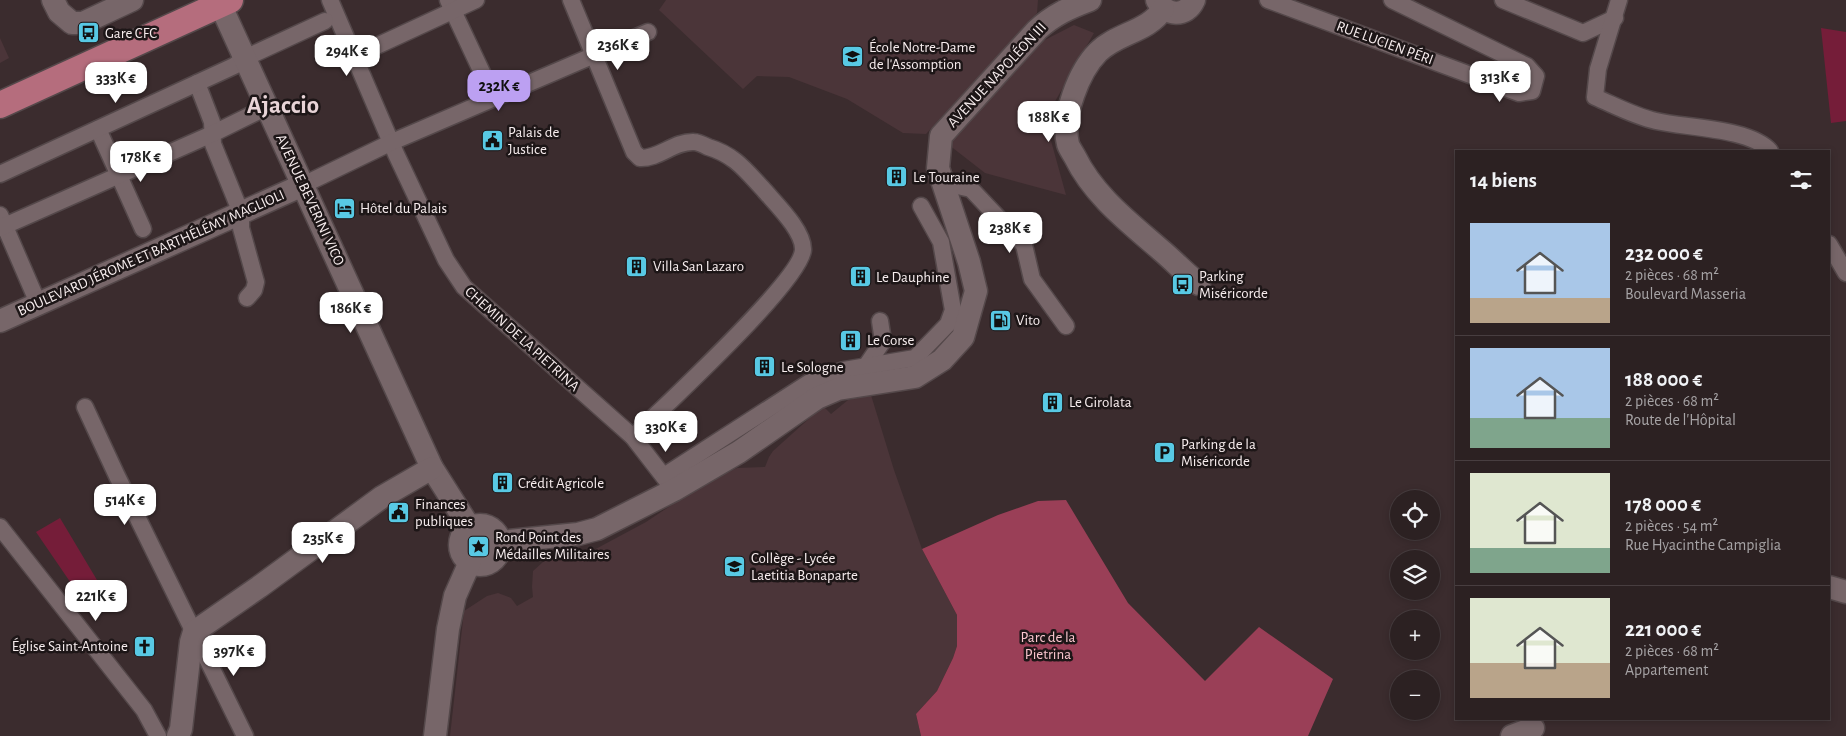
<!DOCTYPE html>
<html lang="fr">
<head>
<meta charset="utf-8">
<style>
	:root { --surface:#2c2122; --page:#382e2f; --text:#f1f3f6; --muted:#a6a3a5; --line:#483e40; --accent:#bca0f2 }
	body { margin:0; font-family:"Alegreya Sans",sans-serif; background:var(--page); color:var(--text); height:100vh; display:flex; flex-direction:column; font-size:19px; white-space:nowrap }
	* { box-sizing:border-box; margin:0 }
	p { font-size:16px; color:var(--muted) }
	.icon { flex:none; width:28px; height:28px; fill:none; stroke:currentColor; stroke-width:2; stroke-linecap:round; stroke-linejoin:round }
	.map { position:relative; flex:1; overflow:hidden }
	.drawer { position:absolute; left:1455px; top:150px; width:375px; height:570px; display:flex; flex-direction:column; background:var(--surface); border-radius:0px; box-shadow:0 2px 8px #0003,0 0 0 1px var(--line) }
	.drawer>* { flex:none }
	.tools { position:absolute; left:1390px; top:490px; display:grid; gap:10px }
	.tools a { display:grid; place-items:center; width:50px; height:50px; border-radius:50%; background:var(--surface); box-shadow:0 2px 8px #0003,0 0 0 1px var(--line); font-size:25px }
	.price { position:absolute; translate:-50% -42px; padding:0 11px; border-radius:10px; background:#fff; color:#222; font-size:16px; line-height:32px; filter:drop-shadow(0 1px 2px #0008) }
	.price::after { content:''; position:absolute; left:50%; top:30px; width:15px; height:11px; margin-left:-8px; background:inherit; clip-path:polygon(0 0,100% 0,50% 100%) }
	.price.active { background:var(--accent); color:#111 }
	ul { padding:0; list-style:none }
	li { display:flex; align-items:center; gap:15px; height:125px; padding:0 15px }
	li+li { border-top:1px solid var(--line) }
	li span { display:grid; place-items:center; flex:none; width:140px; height:100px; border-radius:0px; color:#555 }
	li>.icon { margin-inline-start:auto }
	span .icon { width:60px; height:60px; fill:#fffc; stroke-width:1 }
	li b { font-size:21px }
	h2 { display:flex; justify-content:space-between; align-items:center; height:60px; padding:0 15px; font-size:21px }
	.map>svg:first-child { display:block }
	.built { fill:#4b3539 }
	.green { fill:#751d39 }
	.forest { fill:#9a3f57 }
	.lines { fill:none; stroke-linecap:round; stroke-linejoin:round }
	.street-casing { stroke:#54484a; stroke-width:19 }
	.secondary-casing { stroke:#54484a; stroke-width:25 }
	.primary-casing { stroke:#54484a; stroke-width:29 }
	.street { stroke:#776669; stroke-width:16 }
	.secondary { stroke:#776669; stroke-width:22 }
	.primary { stroke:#b56d7d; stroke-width:26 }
	.labels { text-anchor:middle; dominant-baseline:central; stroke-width:5; stroke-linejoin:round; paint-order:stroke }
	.poi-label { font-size:15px; fill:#f7edee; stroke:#1d1617; text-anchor:start }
	.street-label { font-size:15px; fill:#f7edee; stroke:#1d1617 }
	.park-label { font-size:15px; fill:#fac5ce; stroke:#1d1617 }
	.town-label { font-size:25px; font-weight:bold; fill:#e8d4d7; stroke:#1d1617 }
</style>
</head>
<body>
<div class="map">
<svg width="1846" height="736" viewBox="0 0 1846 736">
	<rect width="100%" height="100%" fill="#3b2c2e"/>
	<g class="built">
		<path d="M 666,0 L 1038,0 L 1037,13 L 926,134 L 903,133 L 847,99 L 789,77 L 757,76 L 743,89 L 659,10 Z"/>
		<path d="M 1074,25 L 1094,33 L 1045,119 L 1066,195 L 985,173 L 949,145 L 1033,46 Z"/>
		<path d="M 0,38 L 9,58 L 0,63 Z"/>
		<path d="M 871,395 L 894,470 L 922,549 L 957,615 L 957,646 L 953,658 L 937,691 L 916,714 L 921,736 L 450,736 L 464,611 L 487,596 L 498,593 L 511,598 L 517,606 L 533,597 L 532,587 L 533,571 L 543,562 L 569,546 L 577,559 L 646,522 L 703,484 L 737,468 L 765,467 L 769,457 L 773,451 L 823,406 L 831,414 L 848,400 Z"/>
	</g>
	<g class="green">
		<path d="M 1821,28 L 1846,32 L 1846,121 L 1831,123 Z"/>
		<path d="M 60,518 L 97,580 L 77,592 L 36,532 Z"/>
	</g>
	<path class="forest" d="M 1066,500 L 1128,603 L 1205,681 L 1259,627 L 1333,679 L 1308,736 L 921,736 L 916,714 L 937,691 L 953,658 L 957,646 L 957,615 L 922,549 L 998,515 L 1038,501 Z"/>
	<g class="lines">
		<defs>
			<g id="street">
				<path d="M 330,0 L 396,154 L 446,260 L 464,287 L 633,437 L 674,490"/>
				<path d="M 448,0 L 494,98"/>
				<path d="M 571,0 L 634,152 L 640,158 C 659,159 674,141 694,142 C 698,142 704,145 708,147 C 735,155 746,171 764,190 C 776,204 804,231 803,250 C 801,281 662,408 633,437"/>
				<path d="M 1268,0 L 1519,93 L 1532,91 L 1536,76 L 1527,66 L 1392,0"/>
				<path d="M 1503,0 L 1583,33 L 1615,18"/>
				<path d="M 1619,0 L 1598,69 L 1595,97 C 1616,106 1634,116 1656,121 C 1686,128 1750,128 1770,151"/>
				<path d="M 355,56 L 476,0"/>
				<path d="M 197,83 L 212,122 L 213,144 L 241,213 L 241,228 L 256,282 L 254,290 L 247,298"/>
				<path d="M 98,129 L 143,229"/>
				<path d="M 0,174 L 234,66 L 245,58 L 325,21"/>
				<path d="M 944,183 L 971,189 L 1024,245 L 1032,279 L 1066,326"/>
				<path d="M 303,185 L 392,142 L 648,32"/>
				<path d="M 0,215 L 38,303"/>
				<path d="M 0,228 L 212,134 L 267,107"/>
				<path d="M 1829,244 L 1846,273"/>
				<path d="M 866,366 L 883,341 L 880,321"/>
				<path d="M 85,407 L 117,476 L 245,736"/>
				<path d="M 664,476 L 810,382 L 844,370 L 915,358 L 948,324 L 953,310 L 941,242 L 921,206"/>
				<path d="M 0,527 L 144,710 L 158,736"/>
			</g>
			<g id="secondary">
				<path d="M 53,0 L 59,12 L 72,23 L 83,23 L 132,0"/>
				<path d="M 1157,0 C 1166,16 1186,18 1194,0"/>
				<path d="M 220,4 L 432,468 L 470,528"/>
				<path d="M 1163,9 C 1148,32 1117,33 1098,52 C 1079,71 1061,117 1068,144 C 1069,148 1073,153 1075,157 C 1094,196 1130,223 1162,251 C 1175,262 1186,274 1199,284"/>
				<path d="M 0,321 L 303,185"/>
				<circle cx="480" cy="545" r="20"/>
				<path d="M 500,542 L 578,534 L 597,529 L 674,490 L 739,452 L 817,398 L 838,389 L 915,377 L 942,360 L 963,337 L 976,291 L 969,262 L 938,168 L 941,136 L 1037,30 C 1053,15 1069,8 1090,0"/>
				<path d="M 1829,587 L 1846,592"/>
				<path d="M 178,736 L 181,729 L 191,642 L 194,632 L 259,587 L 382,497 L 432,468"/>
				<path d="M 435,736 L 448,629 L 455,596 L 470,562"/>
				<path d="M 1512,736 L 1533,728"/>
			</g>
			<path id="primary" d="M 0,105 L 230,0"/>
		</defs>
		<use href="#street" class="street-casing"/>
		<use href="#secondary" class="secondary-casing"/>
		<use href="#primary" class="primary-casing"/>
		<use href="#street" class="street"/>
		<use href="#secondary" class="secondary"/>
		<use href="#primary" class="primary"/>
	</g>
	<defs>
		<symbol id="bus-square" viewBox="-11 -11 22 22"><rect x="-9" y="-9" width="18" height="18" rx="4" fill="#58c9e4" stroke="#1d1617"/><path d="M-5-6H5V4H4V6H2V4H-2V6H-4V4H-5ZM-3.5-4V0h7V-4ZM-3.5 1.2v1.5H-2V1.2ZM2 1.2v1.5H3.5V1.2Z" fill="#111"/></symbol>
		<symbol id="school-square" viewBox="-11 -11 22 22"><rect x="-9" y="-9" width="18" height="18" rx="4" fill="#58c9e4" stroke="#1d1617"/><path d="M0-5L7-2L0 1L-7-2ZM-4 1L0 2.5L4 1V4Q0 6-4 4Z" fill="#111"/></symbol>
		<symbol id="civic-square" viewBox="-11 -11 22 22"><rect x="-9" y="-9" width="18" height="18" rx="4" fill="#58c9e4" stroke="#1d1617"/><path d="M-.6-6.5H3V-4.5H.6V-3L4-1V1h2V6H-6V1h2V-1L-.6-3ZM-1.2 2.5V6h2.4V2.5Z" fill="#111"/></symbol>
		<symbol id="building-square" viewBox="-11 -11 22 22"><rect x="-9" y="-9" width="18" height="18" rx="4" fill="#58c9e4" stroke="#1d1617"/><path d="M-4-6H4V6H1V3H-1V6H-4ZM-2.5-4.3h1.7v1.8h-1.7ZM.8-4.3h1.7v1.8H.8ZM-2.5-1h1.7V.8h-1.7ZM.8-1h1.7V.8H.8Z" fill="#111"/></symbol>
		<symbol id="hotel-square" viewBox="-11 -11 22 22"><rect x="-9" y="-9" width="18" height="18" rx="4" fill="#58c9e4" stroke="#1d1617"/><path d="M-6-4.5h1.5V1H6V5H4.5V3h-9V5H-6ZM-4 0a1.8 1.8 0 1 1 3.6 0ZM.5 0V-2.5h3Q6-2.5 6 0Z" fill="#111"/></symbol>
		<symbol id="fuel-square" viewBox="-11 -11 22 22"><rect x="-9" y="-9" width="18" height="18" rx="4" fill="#58c9e4" stroke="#1d1617"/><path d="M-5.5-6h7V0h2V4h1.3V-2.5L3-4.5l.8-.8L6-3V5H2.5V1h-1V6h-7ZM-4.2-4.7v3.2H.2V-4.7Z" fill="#111"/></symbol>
		<symbol id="parking-square" viewBox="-11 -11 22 22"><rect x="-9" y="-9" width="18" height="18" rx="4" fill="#58c9e4" stroke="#1d1617"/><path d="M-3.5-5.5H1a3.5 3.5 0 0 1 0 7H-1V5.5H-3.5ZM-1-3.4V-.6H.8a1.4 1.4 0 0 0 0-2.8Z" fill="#111"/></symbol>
		<symbol id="sight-square" viewBox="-11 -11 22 22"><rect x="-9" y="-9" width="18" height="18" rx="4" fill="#58c9e4" stroke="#1d1617"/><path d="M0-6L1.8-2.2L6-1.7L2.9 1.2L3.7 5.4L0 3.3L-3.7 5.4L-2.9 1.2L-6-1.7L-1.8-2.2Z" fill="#111"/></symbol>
		<symbol id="church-square" viewBox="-11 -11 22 22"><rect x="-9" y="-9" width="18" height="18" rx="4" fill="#58c9e4" stroke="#1d1617"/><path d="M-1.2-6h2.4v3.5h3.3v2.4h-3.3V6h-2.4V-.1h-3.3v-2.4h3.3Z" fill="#111"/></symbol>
	</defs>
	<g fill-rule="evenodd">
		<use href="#bus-square" x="76" y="20" width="25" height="25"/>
		<use href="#school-square" x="840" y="44" width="25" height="25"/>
		<use href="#civic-square" x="480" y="128" width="25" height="25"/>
		<use href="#building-square" x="884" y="164" width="25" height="25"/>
		<use href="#hotel-square" x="332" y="196" width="25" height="25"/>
		<use href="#building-square" x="624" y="254" width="25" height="25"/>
		<use href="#building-square" x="848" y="264" width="25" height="25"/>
		<use href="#bus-square" x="1170" y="272" width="25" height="25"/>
		<use href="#fuel-square" x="988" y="308" width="25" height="25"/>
		<use href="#building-square" x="838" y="328" width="25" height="25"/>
		<use href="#building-square" x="752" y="354" width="25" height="25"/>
		<use href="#building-square" x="1040" y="390" width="25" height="25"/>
		<use href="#parking-square" x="1152" y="440" width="25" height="25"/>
		<use href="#building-square" x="490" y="470" width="25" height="25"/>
		<use href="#civic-square" x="386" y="500" width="25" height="25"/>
		<use href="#sight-square" x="466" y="534" width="25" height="25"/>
		<use href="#school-square" x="722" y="554" width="25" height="25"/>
		<use href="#church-square" x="132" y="634" width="25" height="25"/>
	</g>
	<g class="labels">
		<g class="poi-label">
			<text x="105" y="33">Gare CFC</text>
			<text x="869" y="47">École Notre-Dame<tspan x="869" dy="17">de l'Assomption</tspan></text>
			<text x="508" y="132">Palais de<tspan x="508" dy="17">Justice</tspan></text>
			<text x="913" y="177">Le Touraine</text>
			<text x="360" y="208">Hôtel du Palais</text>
			<text x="653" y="266">Villa San Lazaro</text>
			<text x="1199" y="276">Parking<tspan x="1199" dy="17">Miséricorde</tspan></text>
			<text x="876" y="277">Le Dauphine</text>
			<text x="1016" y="320">Vito</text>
			<text x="867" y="340">Le Corse</text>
			<text x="781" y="367">Le Sologne</text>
			<text x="1069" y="402">Le Girolata</text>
			<text x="1181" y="444">Parking de la<tspan x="1181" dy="17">Miséricorde</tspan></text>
			<text x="518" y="483">Crédit Agricole</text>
			<text x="415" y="504">Finances<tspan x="415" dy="17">publiques</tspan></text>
			<text x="495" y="537">Rond Point des<tspan x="495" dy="17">Médailles Militaires</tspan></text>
			<text x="751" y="558">Collège - Lycée<tspan x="751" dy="17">Laetitia Bonaparte</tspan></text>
			<text x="128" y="646" text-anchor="end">Église Saint-Antoine</text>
		</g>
		<g class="street-label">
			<text transform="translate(1385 43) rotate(20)">RUE LUCIEN PÉRI</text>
			<text transform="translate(997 75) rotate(-47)">AVENUE NAPOLÉON III</text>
			<text transform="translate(310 200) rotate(65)">AVENUE BEVERINI VICO</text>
			<text transform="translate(151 253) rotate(-24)">BOULEVARD JÉROME ET BARTHÉLÉMY MAGLIOLI</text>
			<text transform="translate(522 339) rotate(42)">CHEMIN DE LA PIETRINA</text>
		</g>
		<g class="park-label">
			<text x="1048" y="637">Parc de la<tspan x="1048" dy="17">Pietrina</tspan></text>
		</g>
		<g class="town-label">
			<text x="283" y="105">Ajaccio</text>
		</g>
	</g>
</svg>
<div class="tools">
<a><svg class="icon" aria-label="locate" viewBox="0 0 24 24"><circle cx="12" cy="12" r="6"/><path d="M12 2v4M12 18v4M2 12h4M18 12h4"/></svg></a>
<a><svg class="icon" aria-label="layers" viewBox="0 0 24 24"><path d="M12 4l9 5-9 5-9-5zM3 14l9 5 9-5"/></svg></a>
<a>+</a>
<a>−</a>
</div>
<b class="price" style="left:618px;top:71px">236K €</b>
<b class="price" style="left:347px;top:77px">294K €</b>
<b class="price" style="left:1500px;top:103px">313K €</b>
<b class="price" style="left:116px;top:104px">333K €</b>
<b class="price active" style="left:499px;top:112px">232K €</b>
<b class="price" style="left:1049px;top:143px">188K €</b>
<b class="price" style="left:141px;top:183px">178K €</b>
<b class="price" style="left:1010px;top:254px">238K €</b>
<b class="price" style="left:351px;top:334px">186K €</b>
<b class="price" style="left:666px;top:453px">330K €</b>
<b class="price" style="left:125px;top:526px">514K €</b>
<b class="price" style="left:323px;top:564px">235K €</b>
<b class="price" style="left:96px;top:622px">221K €</b>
<b class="price" style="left:234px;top:677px">397K €</b>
<section class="drawer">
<h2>14 biens<svg class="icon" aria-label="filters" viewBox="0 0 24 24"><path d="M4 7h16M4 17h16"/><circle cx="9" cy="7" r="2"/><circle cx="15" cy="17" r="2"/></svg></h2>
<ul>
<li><span style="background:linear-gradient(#a9c7e8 75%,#b9a48a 0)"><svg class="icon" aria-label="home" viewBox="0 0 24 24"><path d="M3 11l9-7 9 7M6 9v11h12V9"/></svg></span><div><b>232 000 €</b><p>2 pièces · 68 m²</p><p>Boulevard Masseria</p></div></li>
<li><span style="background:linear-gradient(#a9c7e8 70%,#7fa58c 0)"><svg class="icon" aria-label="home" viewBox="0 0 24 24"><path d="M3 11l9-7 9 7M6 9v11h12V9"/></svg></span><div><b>188 000 €</b><p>2 pièces · 68 m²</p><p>Route de l'Hôpital</p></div></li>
<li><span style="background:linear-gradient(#dfe7d0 75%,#7fa58c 0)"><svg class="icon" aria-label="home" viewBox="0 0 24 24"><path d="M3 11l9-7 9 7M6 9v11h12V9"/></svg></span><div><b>178 000 €</b><p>2 pièces · 54 m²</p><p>Rue Hyacinthe Campiglia</p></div></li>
<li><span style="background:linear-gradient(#dfe7d0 65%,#b9a48a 0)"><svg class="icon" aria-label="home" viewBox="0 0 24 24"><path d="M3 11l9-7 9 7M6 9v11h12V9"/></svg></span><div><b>221 000 €</b><p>2 pièces · 68 m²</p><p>Appartement</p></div></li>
</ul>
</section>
</div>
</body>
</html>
